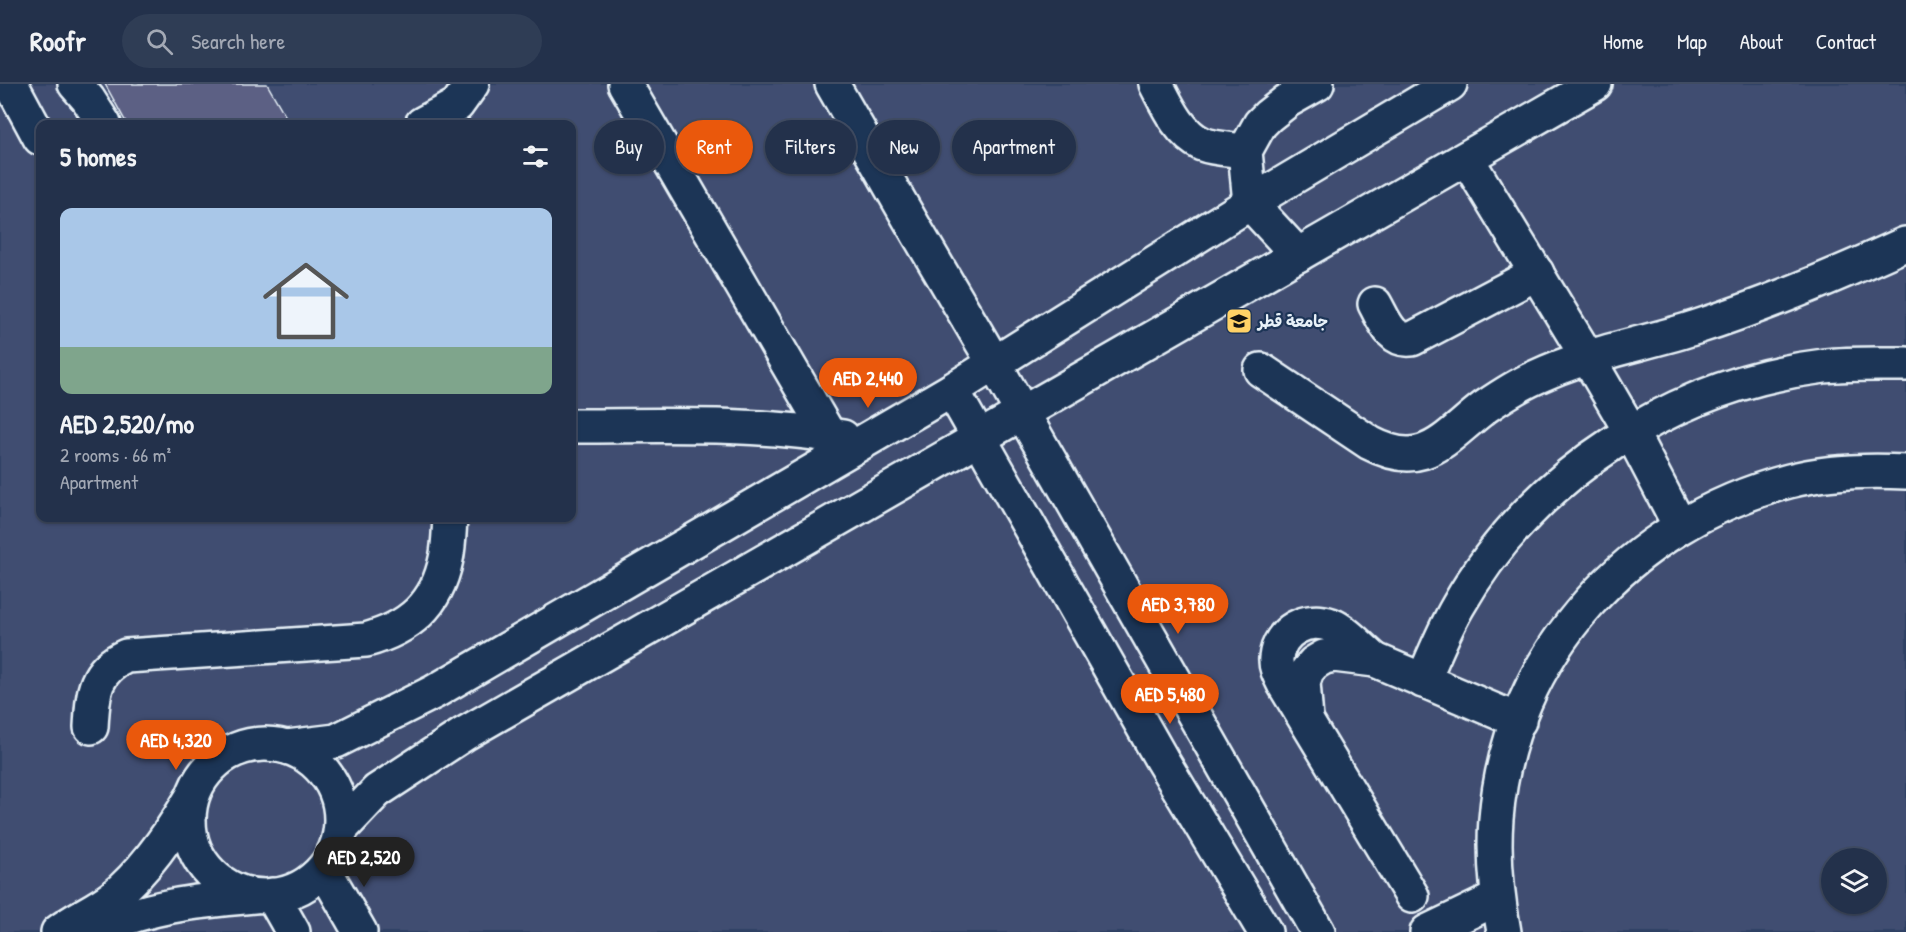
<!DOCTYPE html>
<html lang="en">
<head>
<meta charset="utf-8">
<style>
	:root { --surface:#23314b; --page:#2f3d55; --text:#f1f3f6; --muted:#a3a9b5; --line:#404c63; --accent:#ea580c }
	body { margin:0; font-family:"Patrick Hand","Playpen Sans Arabic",sans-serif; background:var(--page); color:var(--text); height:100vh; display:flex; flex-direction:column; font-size:22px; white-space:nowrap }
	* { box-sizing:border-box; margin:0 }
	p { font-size:20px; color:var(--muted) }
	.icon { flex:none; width:33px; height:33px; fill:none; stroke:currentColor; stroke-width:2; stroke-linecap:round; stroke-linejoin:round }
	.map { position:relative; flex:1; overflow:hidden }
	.sheet { position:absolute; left:36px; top:36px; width:540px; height:402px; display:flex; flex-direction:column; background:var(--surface); border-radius:12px; box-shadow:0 2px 4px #0004,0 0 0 2px var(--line) }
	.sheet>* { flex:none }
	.guide { position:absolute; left:594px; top:36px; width:570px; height:54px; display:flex; gap:12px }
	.controls { position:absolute; left:1821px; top:764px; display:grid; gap:12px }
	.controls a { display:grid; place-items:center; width:66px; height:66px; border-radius:50%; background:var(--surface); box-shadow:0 2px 4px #0004,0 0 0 2px var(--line); font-size:30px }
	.price { position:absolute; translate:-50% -51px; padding:0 14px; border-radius:21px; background:var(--accent); color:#fff; font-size:20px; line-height:39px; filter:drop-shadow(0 2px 3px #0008) }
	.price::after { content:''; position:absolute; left:50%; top:36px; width:18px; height:14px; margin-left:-9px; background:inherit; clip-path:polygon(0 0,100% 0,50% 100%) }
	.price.selected { background:#222; color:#fff }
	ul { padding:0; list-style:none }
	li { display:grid; align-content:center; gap:12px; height:318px; padding:0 24px }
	li span { display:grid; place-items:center; height:186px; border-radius:12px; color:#555 }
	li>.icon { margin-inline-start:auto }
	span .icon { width:108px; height:108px; fill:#fffc; stroke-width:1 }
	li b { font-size:26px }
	h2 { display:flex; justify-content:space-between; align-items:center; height:72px; padding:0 24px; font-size:26px }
	.tag { padding:0 21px; border-radius:27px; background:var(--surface); box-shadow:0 2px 4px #0004,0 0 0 2px var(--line); font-size:21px; line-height:54px }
	.tag.selected { background:var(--accent); color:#fff }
	header { display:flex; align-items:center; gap:36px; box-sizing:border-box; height:84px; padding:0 30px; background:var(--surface); border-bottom:2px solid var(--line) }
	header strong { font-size:28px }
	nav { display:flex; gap:33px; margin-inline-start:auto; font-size:21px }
	.search { width:420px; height:54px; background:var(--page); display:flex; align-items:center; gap:15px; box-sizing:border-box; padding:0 21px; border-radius:33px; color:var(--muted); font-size:22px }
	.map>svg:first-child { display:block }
	.built { fill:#3f4d71; fill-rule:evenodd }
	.building { fill:#5c6084; stroke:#e8f1f8; stroke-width:1.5 }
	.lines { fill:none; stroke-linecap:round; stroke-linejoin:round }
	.minor-casing { stroke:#e8f1f8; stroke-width:38 }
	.minor { stroke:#1d3557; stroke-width:33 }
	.labels { text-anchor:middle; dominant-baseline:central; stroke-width:4.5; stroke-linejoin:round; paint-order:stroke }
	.poi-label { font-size:16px; font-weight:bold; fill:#e8f1f8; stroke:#1d3557; text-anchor:start }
</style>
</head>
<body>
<header>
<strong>Roofr</strong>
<div class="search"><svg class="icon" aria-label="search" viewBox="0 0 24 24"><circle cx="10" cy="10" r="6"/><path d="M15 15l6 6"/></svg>Search here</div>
<nav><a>Home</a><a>Map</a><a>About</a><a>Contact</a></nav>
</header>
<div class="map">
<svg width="1906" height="848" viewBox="0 0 1906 848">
	<rect width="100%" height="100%" fill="#2f4164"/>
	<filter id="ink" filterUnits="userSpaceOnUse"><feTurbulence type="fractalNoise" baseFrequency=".0167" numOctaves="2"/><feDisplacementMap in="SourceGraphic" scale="12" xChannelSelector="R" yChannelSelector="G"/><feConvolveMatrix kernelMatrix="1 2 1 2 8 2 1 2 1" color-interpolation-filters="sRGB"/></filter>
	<g filter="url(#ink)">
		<path class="built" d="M 0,0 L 1906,0 L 1906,848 L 0,848 ZM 40,40 L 572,40 L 572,434 L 40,434 ZM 1832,774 L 1876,774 L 1876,819 L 1832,819 Z"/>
		<path class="building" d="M 105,0 L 267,0 L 290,40 L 127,40 Z"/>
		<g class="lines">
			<defs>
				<g id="minor">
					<path d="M 11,0 L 40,54"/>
					<path d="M 75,0 L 88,15 L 104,40"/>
					<path d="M 625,0 L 829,351"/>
					<path d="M 832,0 L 910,136 L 994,279 L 1318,848"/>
					<path d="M 1156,0 C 1167,21 1179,49 1202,60 C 1215,65 1231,65 1245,67"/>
					<path d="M 422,40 L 457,21 L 472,0"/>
					<path d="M 1467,75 L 1588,274 L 1631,348 L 1680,442"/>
					<path d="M 1298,171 L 1250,119 L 1245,67 L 1260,40 L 1268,32 L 1287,17 L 1317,0"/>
					<path d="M 1375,220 C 1384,236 1391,258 1412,255 L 1537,189"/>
					<path d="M 1261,286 L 1370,359 C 1425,388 1444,354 1485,323 C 1501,312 1518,301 1536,293 C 1587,269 1644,260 1697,243 C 1769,220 1837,191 1905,160"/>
					<path d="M 952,306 L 1162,676 L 1265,848"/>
					<path d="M 572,342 C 662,342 753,338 843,353"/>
					<path d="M 1375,576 C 1363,566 1345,546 1331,541 C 1307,532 1279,546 1276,574 C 1275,583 1280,592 1284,600 L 1412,812"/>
					<path d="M 1423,597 C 1434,571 1444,546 1458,522 C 1533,390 1674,300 1824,282 C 1851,279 1879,280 1906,280"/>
					<path d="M 1306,635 L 1303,598 L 1307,587 L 1314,579 L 1324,573 L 1334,571 L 1375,576 L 1519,637"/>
					<path d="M 91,643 C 93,610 93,587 126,572 L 366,556 C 409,544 437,521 446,475 C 449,462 449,447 450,434"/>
					<circle cx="265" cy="736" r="76"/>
					<path d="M 287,663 L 336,657 L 434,608 L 952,306 L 1250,119 L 1450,0"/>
					<path d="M 341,745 L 377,707 L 464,650 L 1595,0"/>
					<path d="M 324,785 L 360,848"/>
					<path d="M 272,811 L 293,848"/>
					<path d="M 58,848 C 75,835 96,826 113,813 C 145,787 170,750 191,715"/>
					<path d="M 99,848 C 136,822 209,816 254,812"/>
					<path d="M 1427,848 L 1498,814"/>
					<path d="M 1504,848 C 1497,811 1493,773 1496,735 C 1509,569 1631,439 1789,397 C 1827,387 1867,386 1906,388"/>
				</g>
			</defs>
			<use href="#minor" class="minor-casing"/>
			<use href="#minor" class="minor"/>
		</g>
	</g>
	<defs>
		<symbol id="university-square" viewBox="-11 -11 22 22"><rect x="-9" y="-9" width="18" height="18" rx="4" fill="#ffd166" stroke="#1d3557"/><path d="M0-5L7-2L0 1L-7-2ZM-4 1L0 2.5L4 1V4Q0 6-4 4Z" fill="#111"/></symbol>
	</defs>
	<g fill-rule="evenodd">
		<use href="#university-square" x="1224" y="222" width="30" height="30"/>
	</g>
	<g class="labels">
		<g class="poi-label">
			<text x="1258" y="237">جامعة قطر</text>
		</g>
	</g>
</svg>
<div class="controls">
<a><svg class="icon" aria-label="layers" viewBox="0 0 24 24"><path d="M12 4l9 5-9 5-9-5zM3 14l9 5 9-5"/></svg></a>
</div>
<b class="price" style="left:868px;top:325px">AED 2,440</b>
<b class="price" style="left:1178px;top:551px">AED 3,780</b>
<b class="price" style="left:1170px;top:641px">AED 5,480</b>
<b class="price" style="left:176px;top:687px">AED 4,320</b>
<b class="price selected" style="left:364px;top:804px">AED 2,520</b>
<div class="guide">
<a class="tag">Buy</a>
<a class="tag selected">Rent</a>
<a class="tag">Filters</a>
<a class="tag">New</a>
<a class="tag">Apartment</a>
</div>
<section class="sheet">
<h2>5 homes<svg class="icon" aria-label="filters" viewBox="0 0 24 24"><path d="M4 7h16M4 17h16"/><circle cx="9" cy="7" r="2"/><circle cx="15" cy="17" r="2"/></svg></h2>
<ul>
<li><span style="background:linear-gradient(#a9c7e8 75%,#7fa58c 0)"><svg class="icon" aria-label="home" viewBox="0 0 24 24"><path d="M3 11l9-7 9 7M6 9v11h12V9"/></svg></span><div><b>AED 2,520/mo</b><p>2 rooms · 66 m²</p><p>Apartment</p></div></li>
</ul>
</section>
</div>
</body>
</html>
